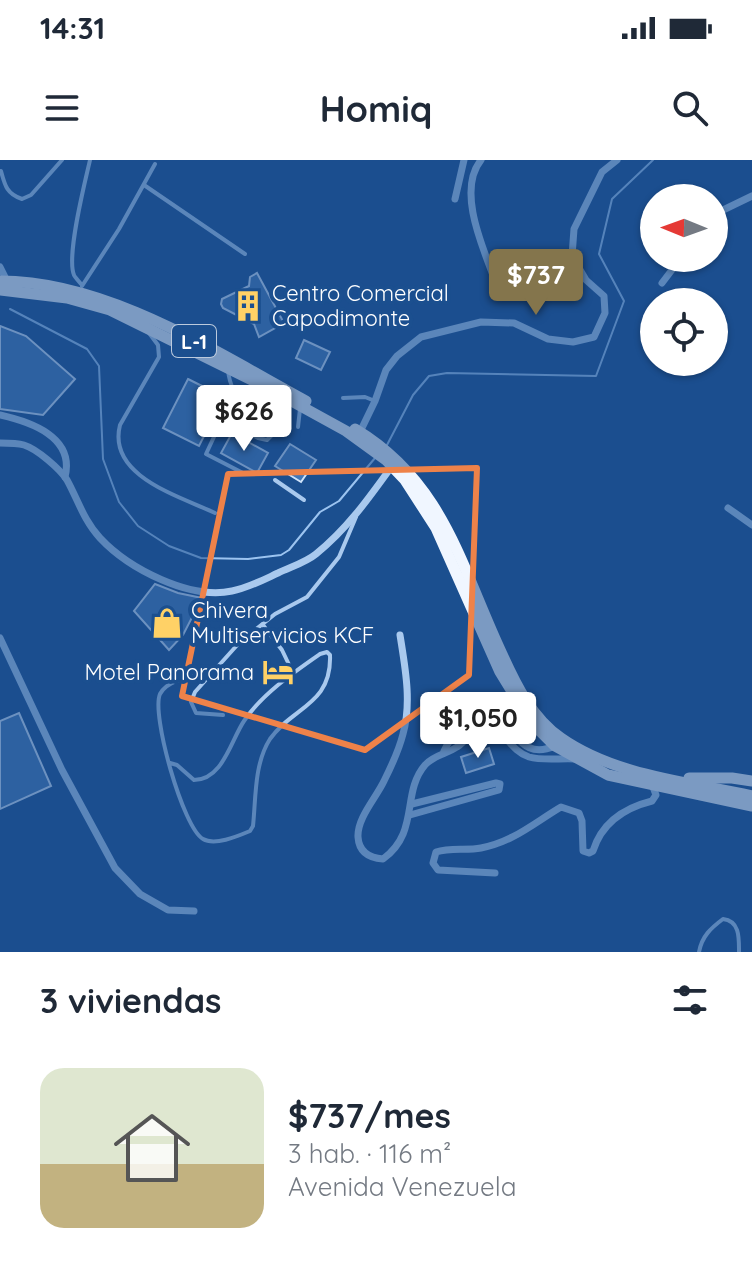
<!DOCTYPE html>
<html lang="es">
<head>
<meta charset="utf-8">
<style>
	:root { --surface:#fff; --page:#f6f6f7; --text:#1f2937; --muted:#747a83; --accent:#84754c }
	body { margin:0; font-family:Quicksand,sans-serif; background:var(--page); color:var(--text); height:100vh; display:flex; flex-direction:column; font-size:30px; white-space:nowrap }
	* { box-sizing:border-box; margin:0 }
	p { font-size:26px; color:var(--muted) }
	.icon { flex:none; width:44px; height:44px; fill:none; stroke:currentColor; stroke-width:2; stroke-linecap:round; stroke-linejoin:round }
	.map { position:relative; height:792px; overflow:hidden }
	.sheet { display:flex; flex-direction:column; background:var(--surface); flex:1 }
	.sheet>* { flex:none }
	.needle { width:52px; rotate:271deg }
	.fabs { position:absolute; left:640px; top:24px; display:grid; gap:16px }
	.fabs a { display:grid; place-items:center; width:88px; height:88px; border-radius:50%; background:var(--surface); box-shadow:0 2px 6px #0004; font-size:40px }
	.price { position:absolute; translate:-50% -68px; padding:0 18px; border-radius:8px; background:#fff; color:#222; font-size:26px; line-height:52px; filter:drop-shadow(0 2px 4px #0008) }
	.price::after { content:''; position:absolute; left:50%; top:48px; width:24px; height:18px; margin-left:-12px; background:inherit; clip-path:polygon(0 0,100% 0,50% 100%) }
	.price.on { background:var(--accent); color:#fff }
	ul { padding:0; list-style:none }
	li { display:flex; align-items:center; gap:24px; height:200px; padding:0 40px }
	li span { display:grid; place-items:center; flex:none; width:224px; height:160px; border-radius:24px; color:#555 }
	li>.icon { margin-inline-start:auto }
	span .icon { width:96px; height:96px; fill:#fffc; stroke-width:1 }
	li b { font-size:34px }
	h2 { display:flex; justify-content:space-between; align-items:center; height:96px; padding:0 40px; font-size:34px }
	.status { display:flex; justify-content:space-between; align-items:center; height:56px; padding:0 40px; background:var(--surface); direction:ltr }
	.status svg { height:22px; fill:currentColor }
	header { display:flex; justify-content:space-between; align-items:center; height:104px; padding:0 40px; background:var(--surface); font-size:36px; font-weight:700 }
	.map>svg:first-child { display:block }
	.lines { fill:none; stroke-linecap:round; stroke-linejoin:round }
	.stream { stroke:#9cc4f0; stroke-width:2 }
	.building { fill:#4478b7; stroke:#cfe3fa; stroke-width:2 }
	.lane { stroke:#a9c9ee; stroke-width:4 }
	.street { stroke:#a9c9ee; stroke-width:7 }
	.primary { stroke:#f0f6ff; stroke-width:11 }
	.marked { fill:none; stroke:#ee8249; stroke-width:6; stroke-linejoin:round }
	.labels { text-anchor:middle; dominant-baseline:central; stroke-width:8; stroke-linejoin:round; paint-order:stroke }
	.shield { fill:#1b4f8f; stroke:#bbcadd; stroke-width:2 }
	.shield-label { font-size:20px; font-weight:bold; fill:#fff }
	.poi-label { font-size:22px; fill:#fff; stroke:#1b4f8f; text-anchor:start }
</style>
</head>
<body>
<div class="status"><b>14:31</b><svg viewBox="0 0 49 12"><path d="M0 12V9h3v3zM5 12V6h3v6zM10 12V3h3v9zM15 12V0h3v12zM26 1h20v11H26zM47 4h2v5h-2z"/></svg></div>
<header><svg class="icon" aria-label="menu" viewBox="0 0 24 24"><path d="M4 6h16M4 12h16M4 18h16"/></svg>Homiq<svg class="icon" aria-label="search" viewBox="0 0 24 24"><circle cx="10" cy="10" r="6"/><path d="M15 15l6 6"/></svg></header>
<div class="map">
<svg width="752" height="792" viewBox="0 0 752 792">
	<rect width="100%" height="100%" fill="#1b4f8f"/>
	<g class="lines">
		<g class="stream">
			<path d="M 10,149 L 87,189 L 99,206 L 103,299 L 119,342 L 138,366 L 169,386 L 201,398 L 248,399 L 281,395 L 289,390 L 320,352 L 339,341 L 375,298"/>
			<path d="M 387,285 L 413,235 L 429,216 L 447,213 L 596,216 L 624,141 L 599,94 L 612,39 L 653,0"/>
		</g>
	</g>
	<g class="building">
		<path d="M 257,113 L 284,163 L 259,177 L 254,164 L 223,148 L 221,144 L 222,139 L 249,126 L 250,117 Z"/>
		<path d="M 0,166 L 26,176 L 75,219 L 43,255 L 0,249 Z"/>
		<path d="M 304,180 L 330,192 L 321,210 L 296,198 Z"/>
		<path d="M 188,219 L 224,237 L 199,286 L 163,268 Z"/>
		<path d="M 232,273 L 268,293 L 257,313 L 221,293 Z"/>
		<path d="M 290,284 L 316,300 L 301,322 L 275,306 Z"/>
		<path d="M 155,424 L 178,433 L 202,438 L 183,475 L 169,490 L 134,451 Z"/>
		<path d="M 19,553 L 51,626 L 0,649 L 0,561 Z"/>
		<path d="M 489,588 L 494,604 L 466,613 L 461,597 Z"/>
	</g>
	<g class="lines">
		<g class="lane">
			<path d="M 1,11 C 5,26 7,34 22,39 L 31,35 L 62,0"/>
			<path d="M 144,25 L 245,94"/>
			<path d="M 82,125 C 81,124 74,116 74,115 C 66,96 85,22 90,0"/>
			<path d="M 82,126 L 119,69 L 155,4"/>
			<path d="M 149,173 L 158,185 L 159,197 L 120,265 C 107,316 179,336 215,353"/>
			<path d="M 228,209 C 230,241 260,270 289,244"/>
			<path d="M 234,234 L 206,294 L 243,313"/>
			<path d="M 343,238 L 365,237 L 375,241"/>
			<path d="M 239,242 L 235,266 L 258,278 L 267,280 L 277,270 L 282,250"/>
			<path d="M 298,267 L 300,249"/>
			<path d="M 275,320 L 304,340"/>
			<path d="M 263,465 L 282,490 L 293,513"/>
			<path d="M 223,555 L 196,553 L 191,542 L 195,532 L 239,483 L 275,454 L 307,437 L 339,397 L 356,357"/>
			<path d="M 170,603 L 177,605 L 194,620 C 223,620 231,580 244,561 C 262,534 294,512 320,494 L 327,492 L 330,495 C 332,545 292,547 270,579 C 254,604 256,638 253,666 L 250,671 C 238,676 215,686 203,679 C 183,668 151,554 160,534 C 168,518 195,517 210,513"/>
			<path d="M 699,792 C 702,776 711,768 723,759 C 740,761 739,778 739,792"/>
		</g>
		<g class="street">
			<path d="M 481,0 C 456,31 484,90 496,123"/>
			<path d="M 455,39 L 464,0"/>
			<path d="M 714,58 L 721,51 L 752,36"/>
			<path d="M 0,107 L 7,121"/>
			<path d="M 662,123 L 681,98"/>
			<path d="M 0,255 C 31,262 75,277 65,317"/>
			<path d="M 360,272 L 375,241 L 386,210 L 397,196 L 421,177 L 481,162 L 514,163 L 548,179 L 573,182 L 594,177 L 605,153 L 604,136 L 586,120 L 572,96 L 574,69 L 602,12 L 617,0"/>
			<path d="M 0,283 C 8,283 17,283 24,285 C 37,289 60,309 67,320 C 78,340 84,361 100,378 C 129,409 190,440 232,431 C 248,428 263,420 278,413 C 290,407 305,403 316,394 C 347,369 369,338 392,306"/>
			<path d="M 728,348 L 752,365"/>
			<path d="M 400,475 C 405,507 412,542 403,574 C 399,590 391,607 384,621 C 376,638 357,658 358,677 C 359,692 369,698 383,699 C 420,672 401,633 425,605 C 434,595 447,594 457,587 C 468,580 472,568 484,562 C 503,567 510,591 529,597 C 543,601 561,598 575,599"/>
			<path d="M 0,478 L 62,610 L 115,708 L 140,734 L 168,750 L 194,751"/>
			<path d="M 444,591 C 453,572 463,562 482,554 C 516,558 516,603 555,586"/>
			<path d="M 410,655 L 499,630 L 500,624 L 496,623 L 412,644"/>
			<path d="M 495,713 L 438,710 L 433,703 L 436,692 C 451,687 466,691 481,688 C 513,682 534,663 561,647 L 579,653 L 582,661 L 583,691 L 589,693 L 593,691 C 602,662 624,648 652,641 L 656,635 L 653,627"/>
		</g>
		<g class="primary">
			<path d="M 0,121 C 107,121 214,191 306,241"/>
			<path d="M 0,130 L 67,138 L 110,150 L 266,227 L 346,271 L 386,300 L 405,320 L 436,368 L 500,512 L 530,561 L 555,586 L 608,615 L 752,646"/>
			<path d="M 355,269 C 444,322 461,407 502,494 C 516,525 532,558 561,578 C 615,616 689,622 752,636"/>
			<path d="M 689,618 L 732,618 L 752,621"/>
		</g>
	</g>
	<path d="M0 0H752V792H0ZM 477,308 L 469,515 L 365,590 L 182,536 L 228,314 Z" fill="#1b4f8f" fill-opacity=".55" fill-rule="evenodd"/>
	<path class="marked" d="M 477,308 L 469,515 L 365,590 L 182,536 L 228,314 Z"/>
	<defs>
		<symbol id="building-bare" viewBox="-9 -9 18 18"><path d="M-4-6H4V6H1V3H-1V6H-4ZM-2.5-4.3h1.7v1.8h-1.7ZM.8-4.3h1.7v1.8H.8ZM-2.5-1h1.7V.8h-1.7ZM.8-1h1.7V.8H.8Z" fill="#ffd166" stroke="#1b4f8f" stroke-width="2.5" paint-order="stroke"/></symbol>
		<symbol id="shop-bare" viewBox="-9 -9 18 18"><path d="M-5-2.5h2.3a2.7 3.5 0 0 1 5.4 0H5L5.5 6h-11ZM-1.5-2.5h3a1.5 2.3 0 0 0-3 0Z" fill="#ffd166" stroke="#1b4f8f" stroke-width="2.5" paint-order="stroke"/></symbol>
		<symbol id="hotel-bare" viewBox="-9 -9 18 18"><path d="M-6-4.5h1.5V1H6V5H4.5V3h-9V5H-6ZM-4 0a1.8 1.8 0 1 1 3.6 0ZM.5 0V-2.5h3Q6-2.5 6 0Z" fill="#ffd166" stroke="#1b4f8f" stroke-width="2.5" paint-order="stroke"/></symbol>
	</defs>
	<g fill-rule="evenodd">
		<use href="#building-bare" x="226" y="124" width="44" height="44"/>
		<use href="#shop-bare" x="145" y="441" width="44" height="44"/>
		<use href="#hotel-bare" x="256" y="490" width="44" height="44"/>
	</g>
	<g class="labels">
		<rect class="shield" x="172" y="165" width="44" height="32" rx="6"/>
		<g class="shield-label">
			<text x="194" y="181">L-1</text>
		</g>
		<g class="poi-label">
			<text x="272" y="133">Centro Comercial<tspan x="272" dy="25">Capodimonte</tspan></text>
			<text x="191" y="450">Chivera<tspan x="191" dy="25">Multiservicios KCF</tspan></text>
			<text x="254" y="512" text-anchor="end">Motel Panorama</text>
		</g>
	</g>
</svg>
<div class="fabs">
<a><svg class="needle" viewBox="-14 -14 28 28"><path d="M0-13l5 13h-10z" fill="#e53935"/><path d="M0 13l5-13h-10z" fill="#747a83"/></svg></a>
<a><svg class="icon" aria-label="locate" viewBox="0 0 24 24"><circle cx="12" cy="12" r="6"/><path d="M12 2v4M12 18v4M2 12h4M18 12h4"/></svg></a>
</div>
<b class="price on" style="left:536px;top:157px">$737</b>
<b class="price" style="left:244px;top:293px">$626</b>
<b class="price" style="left:478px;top:600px">$1,050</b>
</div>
<section class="sheet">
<h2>3 viviendas<svg class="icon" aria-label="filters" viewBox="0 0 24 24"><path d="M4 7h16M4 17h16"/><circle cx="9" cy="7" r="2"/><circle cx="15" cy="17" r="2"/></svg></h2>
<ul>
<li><span style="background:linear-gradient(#dfe7d0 60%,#c2b280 0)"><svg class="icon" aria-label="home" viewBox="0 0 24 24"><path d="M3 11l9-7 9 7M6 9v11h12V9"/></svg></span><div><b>$737/mes</b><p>3 hab. · 116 m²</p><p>Avenida Venezuela</p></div></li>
</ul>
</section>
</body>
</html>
